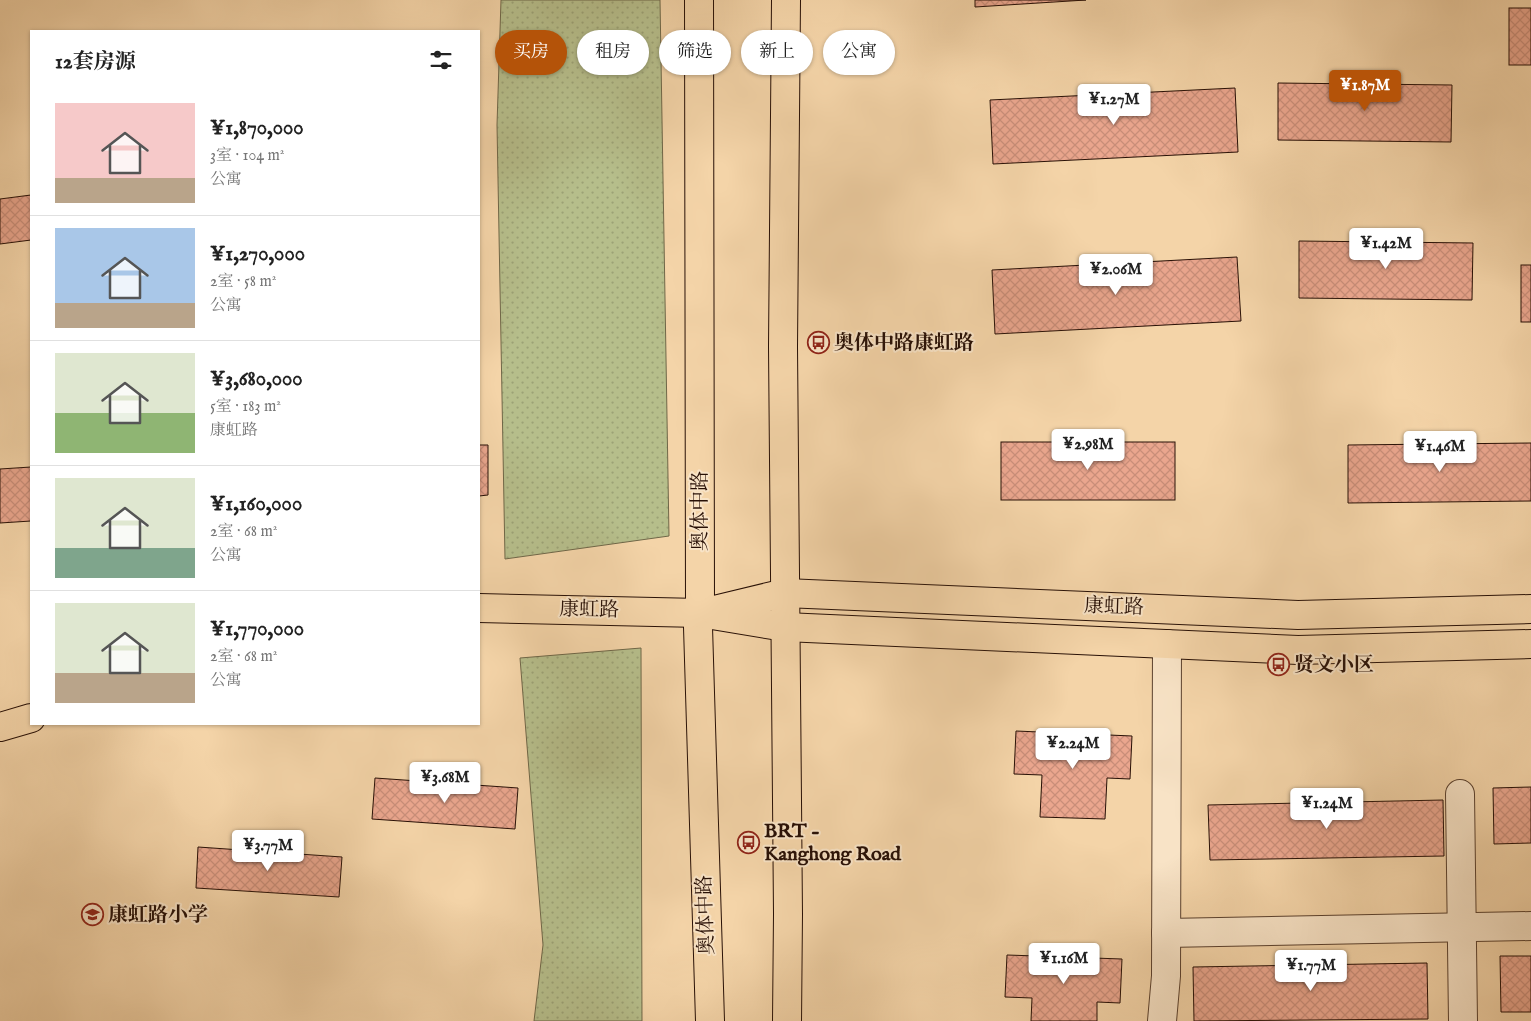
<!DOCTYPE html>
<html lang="zh">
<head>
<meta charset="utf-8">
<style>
	:root { --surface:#fff; --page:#f2f2f2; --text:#222; --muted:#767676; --line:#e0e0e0; --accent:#b45309 }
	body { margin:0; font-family:"IM FELL English","Noto Serif SC",serif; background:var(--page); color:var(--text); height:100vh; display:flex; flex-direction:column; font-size:19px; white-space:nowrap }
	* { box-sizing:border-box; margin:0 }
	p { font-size:16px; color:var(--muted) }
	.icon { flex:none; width:28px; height:28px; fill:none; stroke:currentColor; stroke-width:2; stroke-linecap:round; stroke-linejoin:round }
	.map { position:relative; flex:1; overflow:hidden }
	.panel { position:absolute; left:30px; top:30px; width:450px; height:695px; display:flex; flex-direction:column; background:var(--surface); border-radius:0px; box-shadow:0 1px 4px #0004 }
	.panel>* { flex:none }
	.top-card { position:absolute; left:495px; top:30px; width:475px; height:45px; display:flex; gap:10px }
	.price { position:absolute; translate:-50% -42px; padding:0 11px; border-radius:5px; background:#fff; color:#222; font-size:16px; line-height:32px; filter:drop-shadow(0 1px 2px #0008) }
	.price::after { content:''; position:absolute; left:50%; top:30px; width:15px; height:11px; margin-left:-8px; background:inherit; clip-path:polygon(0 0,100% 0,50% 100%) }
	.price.current { background:var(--accent); color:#fff }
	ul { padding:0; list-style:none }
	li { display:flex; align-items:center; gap:15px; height:125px; padding:0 25px }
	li+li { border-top:1px solid var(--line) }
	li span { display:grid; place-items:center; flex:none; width:140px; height:100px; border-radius:0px; color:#555 }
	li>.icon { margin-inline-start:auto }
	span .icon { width:60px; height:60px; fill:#fffc; stroke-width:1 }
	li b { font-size:21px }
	h2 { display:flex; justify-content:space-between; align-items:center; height:60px; padding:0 25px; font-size:21px }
	.chip { padding:0 18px; border-radius:22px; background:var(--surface); box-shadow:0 1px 4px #0004; font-size:18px; line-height:45px }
	.chip.current { background:var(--accent); color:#fff }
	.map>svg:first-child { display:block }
	.park { fill:url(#park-dots); stroke:#6f6748 }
	.building { fill:url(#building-cross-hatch); stroke:#281006 }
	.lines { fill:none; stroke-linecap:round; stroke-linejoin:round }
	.minor-casing { stroke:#5b412e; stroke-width:30 }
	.major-casing { stroke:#281006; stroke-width:30 }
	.minor { stroke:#f8e3c6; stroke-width:28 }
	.major { stroke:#f4d4a8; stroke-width:28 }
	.labels { text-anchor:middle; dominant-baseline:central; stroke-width:4; stroke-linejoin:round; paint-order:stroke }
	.poi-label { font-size:20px; font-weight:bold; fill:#281006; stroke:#f8e3c6; text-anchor:start }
	.street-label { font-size:20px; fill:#281006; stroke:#f8e3c6 }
</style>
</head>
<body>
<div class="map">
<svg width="1531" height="1021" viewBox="0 0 1531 1021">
	<defs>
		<pattern id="park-dots" width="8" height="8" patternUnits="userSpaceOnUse" patternTransform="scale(1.25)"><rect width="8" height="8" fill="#b6be8b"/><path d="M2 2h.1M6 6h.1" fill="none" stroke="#9ca276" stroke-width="1.8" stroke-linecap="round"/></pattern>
		<pattern id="building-cross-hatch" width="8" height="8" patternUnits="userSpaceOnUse" patternTransform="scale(1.25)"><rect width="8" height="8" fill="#eaa68e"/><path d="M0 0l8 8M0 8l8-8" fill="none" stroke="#c98e79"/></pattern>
	</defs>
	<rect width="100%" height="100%" fill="#f4d4a8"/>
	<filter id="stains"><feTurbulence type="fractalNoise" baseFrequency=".004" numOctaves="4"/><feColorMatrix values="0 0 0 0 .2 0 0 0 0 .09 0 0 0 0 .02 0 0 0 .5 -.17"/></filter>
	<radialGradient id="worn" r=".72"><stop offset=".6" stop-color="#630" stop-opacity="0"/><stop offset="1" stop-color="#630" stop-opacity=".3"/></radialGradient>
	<g class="park">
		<path d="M 501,0 L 660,0 L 669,536 L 505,559 L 497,125 Z"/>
		<path d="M 641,648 L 642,1021 L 534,1021 L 543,945 L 520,658 Z"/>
	</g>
	<g class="building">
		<path d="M 975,0 L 1086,0 L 975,7 Z"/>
		<rect x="1509" y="8" width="22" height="57"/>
		<path d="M 1278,83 L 1452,85 L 1451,142 L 1278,140 Z"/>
		<path d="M 1235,88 L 1238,152 L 993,164 L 990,100 Z"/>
		<path d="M 31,195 L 31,240 L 0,244 L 0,199 Z"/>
		<path d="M 1299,241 L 1473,243 L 1472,300 L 1299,298 Z"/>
		<path d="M 1237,257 L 1241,321 L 995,334 L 992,270 Z"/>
		<rect x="1521" y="265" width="10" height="57"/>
		<rect x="1001" y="442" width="174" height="58"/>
		<path d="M 1531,443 L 1531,501 L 1348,503 L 1348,445 Z"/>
		<path d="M 479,445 L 488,445 L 488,495 L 479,496 Z"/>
		<path d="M 31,467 L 31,521 L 0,523 L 0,469 Z"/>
		<path d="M 1016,731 L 1132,736 L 1130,779 L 1107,778 L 1105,819 L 1040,817 L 1042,775 L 1014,774 Z"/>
		<path d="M 375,778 L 518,788 L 515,829 L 372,819 Z"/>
		<path d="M 1531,787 L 1531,843 L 1494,844 L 1493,788 Z"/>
		<path d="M 1443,800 L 1444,856 L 1210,860 L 1208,805 Z"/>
		<path d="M 198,847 L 342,857 L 339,897 L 196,888 Z"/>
		<path d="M 1007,955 L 1122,959 L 1120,1003 L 1097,1002 L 1097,1021 L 1031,1021 L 1032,998 L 1005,997 Z"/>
		<path d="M 1500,956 L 1531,956 L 1531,1012 L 1501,1012 Z"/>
		<path d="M 1427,963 L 1428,1019 L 1194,1021 L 1193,967 Z"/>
	</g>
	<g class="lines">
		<defs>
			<g id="minor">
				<path d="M 1460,794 L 1463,1021"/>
				<path d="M 1166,933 L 1531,926"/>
				<path d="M 1162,1021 L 1166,976 L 1167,644"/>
			</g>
			<g id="major">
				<path d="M 699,0 L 700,613 L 698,627 L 710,1021"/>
				<path d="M 786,0 L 783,347 L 788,914 L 787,1021"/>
				<path d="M 479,608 L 700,613 L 785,627 L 1298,650 L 1531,644"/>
				<path d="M 714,610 L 785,593 L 1298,615 L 1531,609"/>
				<path d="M 0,727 L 31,718"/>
			</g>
		</defs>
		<use href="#minor" class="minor-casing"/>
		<use href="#major" class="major-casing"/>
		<use href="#minor" class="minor"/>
		<use href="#major" class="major"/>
	</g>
	<defs>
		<symbol id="bus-ring" viewBox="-11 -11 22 22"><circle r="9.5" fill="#f8e3c6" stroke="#8f2418" stroke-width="1.5"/><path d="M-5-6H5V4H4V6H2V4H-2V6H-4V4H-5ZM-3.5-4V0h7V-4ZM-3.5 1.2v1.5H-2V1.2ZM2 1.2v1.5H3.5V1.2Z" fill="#8f2418"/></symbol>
		<symbol id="school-ring" viewBox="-11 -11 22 22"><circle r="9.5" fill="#f8e3c6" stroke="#8f2418" stroke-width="1.5"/><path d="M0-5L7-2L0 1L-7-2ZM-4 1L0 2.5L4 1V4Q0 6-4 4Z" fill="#8f2418"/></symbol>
	</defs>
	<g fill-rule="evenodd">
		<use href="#bus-ring" x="806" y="330" width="25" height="25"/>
		<use href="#bus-ring" x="1266" y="652" width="25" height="25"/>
		<use href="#bus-ring" x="736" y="830" width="25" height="25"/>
		<use href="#school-ring" x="80" y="902" width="25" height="25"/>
	</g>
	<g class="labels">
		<g class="poi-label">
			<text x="834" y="343">奥体中路康虹路</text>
			<text x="1294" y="665">贤文小区</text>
			<text x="764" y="831">BRT -<tspan x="764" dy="23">Kanghong Road</tspan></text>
			<text x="108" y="915">康虹路小学</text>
		</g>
		<g class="street-label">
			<text transform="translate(700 511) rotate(-90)">奥体中路</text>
			<text transform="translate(1114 607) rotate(2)">康虹路</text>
			<text transform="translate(589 610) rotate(1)">康虹路</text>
			<text transform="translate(706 915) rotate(-92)">奥体中路</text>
		</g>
	</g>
	<rect width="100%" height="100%" filter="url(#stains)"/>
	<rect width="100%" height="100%" fill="url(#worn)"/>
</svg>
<b class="price current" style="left:1365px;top:112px">¥1.87M</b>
<b class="price" style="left:1114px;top:126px">¥1.27M</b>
<b class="price" style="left:1386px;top:270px">¥1.42M</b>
<b class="price" style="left:1116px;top:296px">¥2.06M</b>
<b class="price" style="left:1088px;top:471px">¥2.98M</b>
<b class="price" style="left:1440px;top:473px">¥1.46M</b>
<b class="price" style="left:1073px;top:770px">¥2.24M</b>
<b class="price" style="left:445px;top:804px">¥3.68M</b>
<b class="price" style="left:1327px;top:830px">¥1.24M</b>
<b class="price" style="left:268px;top:872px">¥3.77M</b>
<b class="price" style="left:1064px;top:985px">¥1.16M</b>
<b class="price" style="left:1311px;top:992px">¥1.77M</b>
<div class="top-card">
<a class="chip current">买房</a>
<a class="chip">租房</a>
<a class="chip">筛选</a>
<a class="chip">新上</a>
<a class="chip">公寓</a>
</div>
<section class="panel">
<h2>12套房源<svg class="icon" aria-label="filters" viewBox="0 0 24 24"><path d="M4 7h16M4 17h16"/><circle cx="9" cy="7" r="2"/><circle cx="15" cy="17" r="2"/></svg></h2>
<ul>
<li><span style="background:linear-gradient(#f6c9c9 75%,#b9a48a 0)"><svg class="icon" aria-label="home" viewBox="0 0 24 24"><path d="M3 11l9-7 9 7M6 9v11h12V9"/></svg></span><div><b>¥1,870,000</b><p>3室 · 104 m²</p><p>公寓</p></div></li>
<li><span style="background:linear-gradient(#a9c7e8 75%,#b9a48a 0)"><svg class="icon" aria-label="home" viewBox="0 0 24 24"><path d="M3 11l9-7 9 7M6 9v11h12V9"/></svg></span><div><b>¥1,270,000</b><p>2室 · 58 m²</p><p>公寓</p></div></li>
<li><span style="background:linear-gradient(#dfe7d0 60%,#8fb573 0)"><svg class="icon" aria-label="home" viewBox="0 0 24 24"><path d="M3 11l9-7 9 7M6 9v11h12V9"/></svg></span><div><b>¥3,680,000</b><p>5室 · 183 m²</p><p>康虹路</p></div></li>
<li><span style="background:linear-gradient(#dfe7d0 70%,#7fa58c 0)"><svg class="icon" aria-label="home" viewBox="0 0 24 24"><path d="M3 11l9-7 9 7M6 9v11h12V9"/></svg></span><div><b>¥1,160,000</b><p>2室 · 68 m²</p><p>公寓</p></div></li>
<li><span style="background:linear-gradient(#dfe7d0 70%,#b9a48a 0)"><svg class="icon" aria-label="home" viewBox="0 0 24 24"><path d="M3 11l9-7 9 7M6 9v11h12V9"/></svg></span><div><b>¥1,770,000</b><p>2室 · 68 m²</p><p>公寓</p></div></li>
</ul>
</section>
</div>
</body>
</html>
